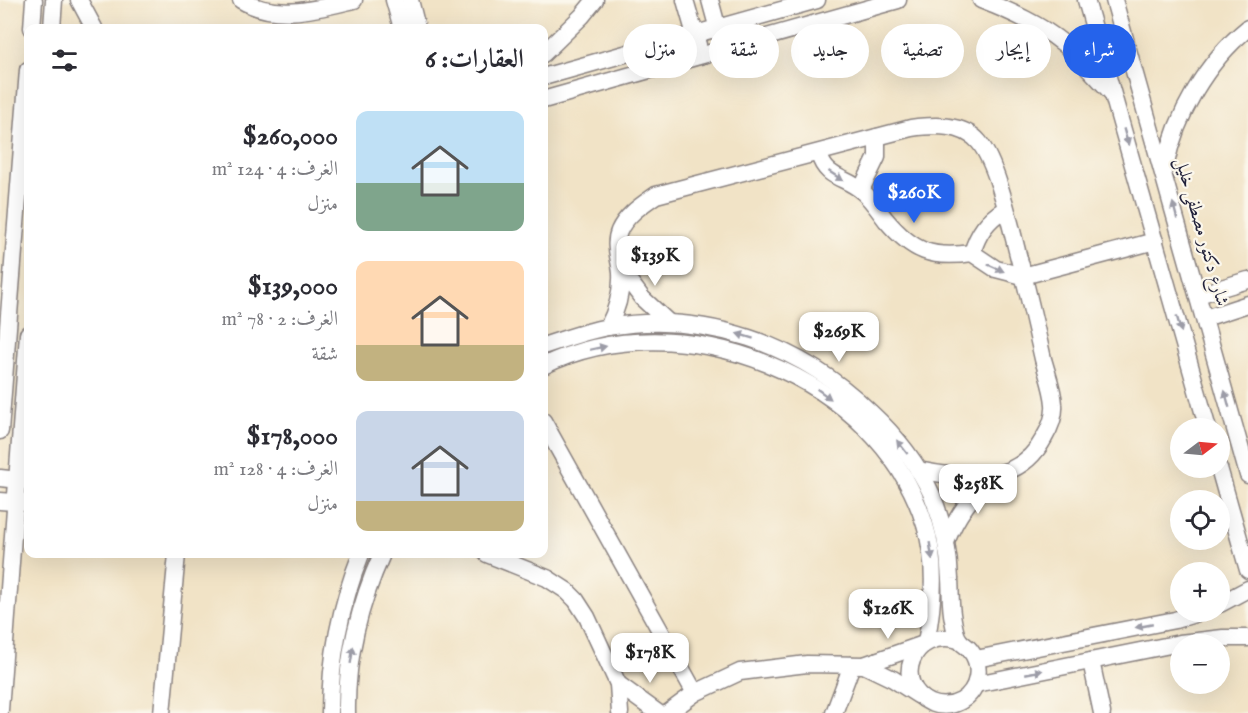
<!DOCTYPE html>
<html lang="ar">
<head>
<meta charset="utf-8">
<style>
	:root { --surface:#fff; --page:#f7f7f7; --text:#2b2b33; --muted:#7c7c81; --accent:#2563eb }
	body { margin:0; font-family:"IM FELL English",Amiri,serif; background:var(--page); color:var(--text); direction:rtl; height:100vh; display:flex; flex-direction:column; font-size:22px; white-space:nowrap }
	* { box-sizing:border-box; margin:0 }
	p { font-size:20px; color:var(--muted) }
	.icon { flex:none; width:33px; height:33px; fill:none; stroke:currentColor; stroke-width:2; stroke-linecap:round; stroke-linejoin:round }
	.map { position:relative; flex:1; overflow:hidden; direction:ltr }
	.panel { position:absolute; left:24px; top:24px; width:524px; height:534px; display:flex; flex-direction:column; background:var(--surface); border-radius:12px; box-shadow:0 6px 24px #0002; direction:rtl }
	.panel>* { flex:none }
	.top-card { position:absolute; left:566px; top:24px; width:570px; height:54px; direction:rtl; display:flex; gap:12px }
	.needle { width:39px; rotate:74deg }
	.buttons { position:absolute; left:1170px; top:418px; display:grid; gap:12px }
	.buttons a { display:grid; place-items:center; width:60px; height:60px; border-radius:50%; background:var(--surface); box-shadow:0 6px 24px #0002; font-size:30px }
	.price { position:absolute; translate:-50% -51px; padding:0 14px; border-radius:12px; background:#fff; color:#222; font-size:20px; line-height:39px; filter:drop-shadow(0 2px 3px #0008) }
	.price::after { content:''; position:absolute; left:50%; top:36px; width:18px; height:14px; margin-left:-9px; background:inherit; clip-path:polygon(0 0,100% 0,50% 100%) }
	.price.active { background:var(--accent); color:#fff }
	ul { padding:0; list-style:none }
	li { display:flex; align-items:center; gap:18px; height:150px; padding:0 24px }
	li span { display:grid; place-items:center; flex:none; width:168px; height:120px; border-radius:12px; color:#555 }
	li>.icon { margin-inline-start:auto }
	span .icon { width:72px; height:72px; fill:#fffc; stroke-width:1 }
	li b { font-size:26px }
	h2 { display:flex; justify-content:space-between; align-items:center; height:72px; padding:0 24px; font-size:26px }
	.tag { padding:0 21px; border-radius:27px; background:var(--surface); box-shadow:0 6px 24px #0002; font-size:21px; line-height:54px }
	.tag.active { background:var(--accent); color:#fff }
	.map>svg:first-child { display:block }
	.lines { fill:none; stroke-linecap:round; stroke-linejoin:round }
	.minor-casing { stroke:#8a8280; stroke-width:19 }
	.minor { stroke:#fff; stroke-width:16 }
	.oneway { fill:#9c9ca7 }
	.labels { text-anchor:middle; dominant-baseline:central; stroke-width:4.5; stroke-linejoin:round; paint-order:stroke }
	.street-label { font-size:18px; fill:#22223b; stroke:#fbf7ec }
</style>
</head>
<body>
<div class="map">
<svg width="1248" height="713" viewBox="0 0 1248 713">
	<rect width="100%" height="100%" fill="#fbf7ec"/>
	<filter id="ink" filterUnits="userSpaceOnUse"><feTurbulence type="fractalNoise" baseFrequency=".0167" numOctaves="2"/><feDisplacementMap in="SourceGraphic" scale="12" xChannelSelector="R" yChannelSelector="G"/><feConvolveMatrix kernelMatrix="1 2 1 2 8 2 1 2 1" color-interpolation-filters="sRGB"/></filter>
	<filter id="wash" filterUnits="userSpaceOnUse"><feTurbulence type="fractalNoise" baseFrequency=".008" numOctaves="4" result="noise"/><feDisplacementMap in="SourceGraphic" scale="24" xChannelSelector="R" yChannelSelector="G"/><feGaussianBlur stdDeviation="1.35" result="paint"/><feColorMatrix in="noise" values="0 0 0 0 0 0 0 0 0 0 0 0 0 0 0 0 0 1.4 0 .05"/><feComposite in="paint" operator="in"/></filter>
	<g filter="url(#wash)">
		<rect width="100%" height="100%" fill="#f1e3c6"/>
	</g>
	<g filter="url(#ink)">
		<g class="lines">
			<defs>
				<g id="minor">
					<path d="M 79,0 L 94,28"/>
					<path d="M 241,0 C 276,21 317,9 354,0"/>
					<path d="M 394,0 L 402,28"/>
					<path d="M 410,0 L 417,28"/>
					<path d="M 685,0 L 698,45"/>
					<path d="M 710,0 L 720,37"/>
					<path d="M 981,0 C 1010,11 1040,24 1064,44 C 1081,59 1096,76 1111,92"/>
					<path d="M 1086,0 L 1208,429"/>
					<path d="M 1114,0 L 1248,475"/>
					<path d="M 32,28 L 34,0"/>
					<path d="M 52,28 L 54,0"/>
					<path d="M 543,54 L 582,16 L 595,0"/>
					<path d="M 543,77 L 817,0"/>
					<path d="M 543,100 L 898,0"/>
					<path d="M 819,154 C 826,180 846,176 863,192 C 872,200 879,211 886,220 C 913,252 932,259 972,253 L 996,269 L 1023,276 L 1155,241"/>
					<path d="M 1165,167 C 1176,115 1206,62 1248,28"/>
					<path d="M 861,190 L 877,157 L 877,137"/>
					<path d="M 972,253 C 978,233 987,220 1005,209"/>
					<path d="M 621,270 L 642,298 L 669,323"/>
					<path d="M 1198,295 L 1248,280"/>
					<path d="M 1205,318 L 1248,304"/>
					<path d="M 608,327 C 617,310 622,292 621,273 C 620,259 613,245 619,231 C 626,215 642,205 656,195 L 911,128 C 933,125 963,123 979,142 C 999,166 1012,234 1021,266 C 1029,297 1036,328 1043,359 C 1047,374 1053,389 1054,404 C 1055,415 1050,428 1044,438 C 1018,487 964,479 918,470"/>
					<path d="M 543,346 C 564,339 586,331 608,327 C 704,310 801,345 870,412 C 895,435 918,464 932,495 C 943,522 949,550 950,579 C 951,593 950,606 953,620 C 954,626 956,637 960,641 C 963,645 967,646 970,650 C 983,666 979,690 961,701 C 952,706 941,707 931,703 C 891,685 911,627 959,640"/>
					<path d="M 543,366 C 680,298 880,376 925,525 C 937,563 934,603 926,642"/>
					<path d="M 543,421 L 695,693"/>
					<path d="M 0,431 L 28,70"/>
					<path d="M 1219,468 L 1248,570"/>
					<path d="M 0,478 L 28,481"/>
					<path d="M 0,501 L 28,503"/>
					<path d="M 946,542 C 957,515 971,496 993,476"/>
					<path d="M 487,554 L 547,578 L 567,591 L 576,600 L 587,617 L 618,684 L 620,713"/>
					<path d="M 1220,604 L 1248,589"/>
					<path d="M 976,659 L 1175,620 L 1201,612"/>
					<path d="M 1091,661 L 1102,713"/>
					<path d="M 864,665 L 893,679 L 918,695"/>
					<path d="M 618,684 L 658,713"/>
					<path d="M 976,684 L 1180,643 L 1223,638 L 1248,638"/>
					<path d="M 0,710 L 28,334"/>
					<path d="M 162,713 L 177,554"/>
					<path d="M 330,713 C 330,658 341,604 361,554"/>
					<path d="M 347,713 C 346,659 360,603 382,554"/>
					<path d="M 668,713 L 695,693 L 740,672 L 807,664 L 864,665 L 921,645"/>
					<path d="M 834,713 L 852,665"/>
				</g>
			</defs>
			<use href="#minor" class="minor-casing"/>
			<use href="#minor" class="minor"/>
		</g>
		<defs><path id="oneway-solid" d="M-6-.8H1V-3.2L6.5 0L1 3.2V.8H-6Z" transform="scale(1.5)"/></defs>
		<g class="oneway">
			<use href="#oneway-solid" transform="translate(1126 137) rotate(74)"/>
			<use href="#oneway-solid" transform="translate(836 176) rotate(33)"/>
			<use href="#oneway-solid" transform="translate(1175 211) rotate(-105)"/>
			<use href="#oneway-solid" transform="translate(996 268) rotate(24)"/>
			<use href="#oneway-solid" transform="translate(1179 324) rotate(74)"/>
			<use href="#oneway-solid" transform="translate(745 336) rotate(-163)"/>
			<use href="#oneway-solid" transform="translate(598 348) rotate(-12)"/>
			<use href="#oneway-solid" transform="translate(824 394) rotate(36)"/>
			<use href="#oneway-solid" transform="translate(1227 399) rotate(-105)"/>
			<use href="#oneway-solid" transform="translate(902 447) rotate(-128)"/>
			<use href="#oneway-solid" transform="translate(931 551) rotate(81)"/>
			<use href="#oneway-solid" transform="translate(1144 626) rotate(169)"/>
			<use href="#oneway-solid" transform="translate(352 655) rotate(-81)"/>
			<use href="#oneway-solid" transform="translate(1034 672) rotate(-11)"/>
		</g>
	</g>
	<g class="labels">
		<g class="street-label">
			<text transform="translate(1201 232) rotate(74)">شارع دكتور مصطفى خليل</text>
		</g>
	</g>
</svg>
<div class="buttons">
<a><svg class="needle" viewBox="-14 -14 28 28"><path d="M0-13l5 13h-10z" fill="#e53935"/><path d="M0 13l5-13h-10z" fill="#7c7c81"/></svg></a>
<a><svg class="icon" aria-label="locate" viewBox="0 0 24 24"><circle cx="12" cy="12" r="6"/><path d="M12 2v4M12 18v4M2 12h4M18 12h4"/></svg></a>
<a>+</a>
<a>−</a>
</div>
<b class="price active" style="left:914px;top:224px">$260K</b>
<b class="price" style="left:655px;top:287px">$139K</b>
<b class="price" style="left:839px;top:363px">$269K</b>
<b class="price" style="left:978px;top:515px">$258K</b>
<b class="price" style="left:888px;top:640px">$126K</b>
<b class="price" style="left:650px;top:684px">$178K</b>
<div class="top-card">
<a class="tag active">شراء</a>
<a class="tag">إيجار</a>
<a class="tag">تصفية</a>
<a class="tag">جديد</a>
<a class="tag">شقة</a>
<a class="tag">منزل</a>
</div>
<section class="panel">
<h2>العقارات: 6<svg class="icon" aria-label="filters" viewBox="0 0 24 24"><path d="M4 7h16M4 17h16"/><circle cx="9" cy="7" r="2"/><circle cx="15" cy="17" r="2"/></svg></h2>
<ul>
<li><span style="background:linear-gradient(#bfe0f5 60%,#7fa58c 0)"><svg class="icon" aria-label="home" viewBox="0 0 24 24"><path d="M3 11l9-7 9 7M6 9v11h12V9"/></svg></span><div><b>$260,000</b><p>الغرف: 4 · 124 m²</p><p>منزل</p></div></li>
<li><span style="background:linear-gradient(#ffd9b3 70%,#c2b280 0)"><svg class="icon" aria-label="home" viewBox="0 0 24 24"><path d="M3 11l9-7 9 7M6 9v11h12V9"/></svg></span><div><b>$139,000</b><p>الغرف: 2 · 78 m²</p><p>شقة</p></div></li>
<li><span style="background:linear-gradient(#c9d6e8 75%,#c2b280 0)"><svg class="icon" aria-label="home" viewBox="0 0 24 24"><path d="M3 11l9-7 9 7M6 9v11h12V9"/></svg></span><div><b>$178,000</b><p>الغرف: 4 · 128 m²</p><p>منزل</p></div></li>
</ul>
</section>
</div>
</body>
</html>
